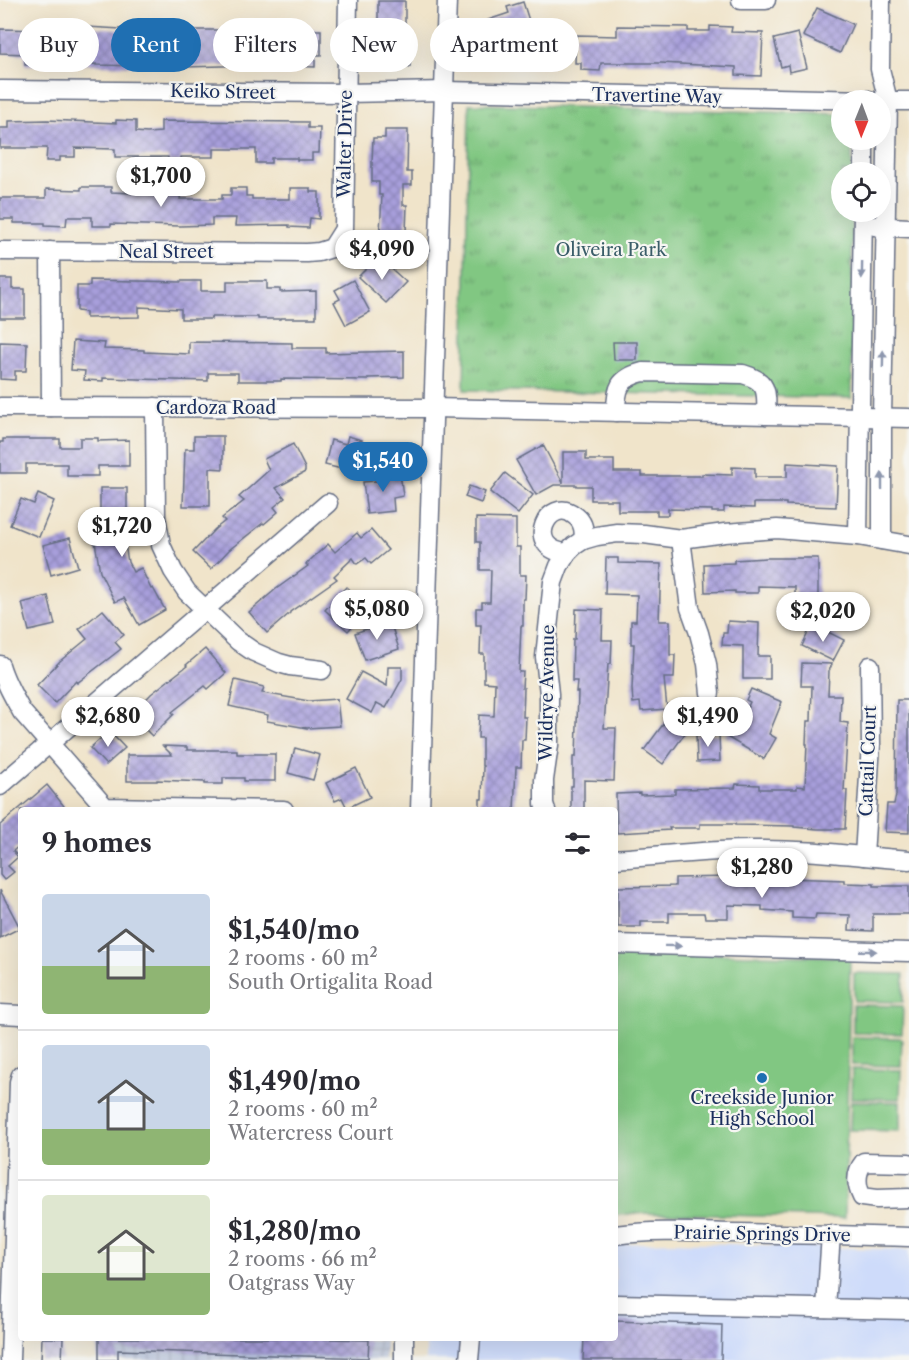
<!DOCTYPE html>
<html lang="en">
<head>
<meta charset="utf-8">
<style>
	:root { --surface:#fff; --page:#f7f7f7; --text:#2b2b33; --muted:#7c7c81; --line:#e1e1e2; --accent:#1f6fb2 }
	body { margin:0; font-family:"Libre Caslon Text",serif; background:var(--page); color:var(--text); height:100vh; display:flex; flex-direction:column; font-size:22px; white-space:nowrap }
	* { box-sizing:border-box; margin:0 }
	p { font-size:20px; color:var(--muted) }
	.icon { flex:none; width:33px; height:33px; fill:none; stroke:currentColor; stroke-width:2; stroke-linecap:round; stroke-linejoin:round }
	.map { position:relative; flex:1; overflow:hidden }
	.side { position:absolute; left:18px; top:807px; width:600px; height:534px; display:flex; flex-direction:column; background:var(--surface); border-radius:6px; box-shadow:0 6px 24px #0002 }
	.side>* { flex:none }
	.hud { position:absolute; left:18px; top:18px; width:600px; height:54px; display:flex; gap:12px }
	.needle { width:39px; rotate:181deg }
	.tools { position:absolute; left:831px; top:90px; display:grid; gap:12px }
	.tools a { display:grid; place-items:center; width:60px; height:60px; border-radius:50%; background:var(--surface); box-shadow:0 6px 24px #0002; font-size:30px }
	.price { position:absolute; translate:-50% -51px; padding:0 14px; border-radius:21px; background:#fff; color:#222; font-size:20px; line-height:39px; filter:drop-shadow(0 2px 3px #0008) }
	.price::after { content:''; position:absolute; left:50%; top:36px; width:18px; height:14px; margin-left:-9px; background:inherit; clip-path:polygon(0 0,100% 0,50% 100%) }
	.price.on { background:var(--accent); color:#fff }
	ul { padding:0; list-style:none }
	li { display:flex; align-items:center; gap:18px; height:150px; padding:0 24px }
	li+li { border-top:2px solid var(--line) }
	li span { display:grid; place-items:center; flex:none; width:168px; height:120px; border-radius:6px; color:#555 }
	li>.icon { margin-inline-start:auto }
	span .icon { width:72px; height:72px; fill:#fffc; stroke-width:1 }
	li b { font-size:26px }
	h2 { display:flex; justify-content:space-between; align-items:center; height:72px; padding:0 24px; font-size:26px }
	.pill { padding:0 21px; border-radius:27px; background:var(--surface); box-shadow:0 6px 24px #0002; font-size:21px; line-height:54px }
	.pill.on { background:var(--accent); color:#fff }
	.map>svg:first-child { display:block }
	.built { fill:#cedbfa }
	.industrial { fill:url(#industrial-grid) }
	.green { fill:#81c782; stroke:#4e7b70; stroke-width:1.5 }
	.park { fill:url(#park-tufts); stroke:#4e7b70; stroke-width:1.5 }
	.building { fill:url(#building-cross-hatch) }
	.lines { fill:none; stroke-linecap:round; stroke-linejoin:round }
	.minor-casing { stroke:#666e84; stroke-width:21 }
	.minor { stroke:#fff; stroke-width:18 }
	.oneway { fill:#8d97ae }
	.poi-dot { fill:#1f6fb2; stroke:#f6f6f2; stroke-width:2 }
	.labels { text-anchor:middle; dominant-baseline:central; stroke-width:4.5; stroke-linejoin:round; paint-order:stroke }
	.street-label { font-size:18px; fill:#1b2f5e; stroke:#f6f6f2 }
	.park-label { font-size:18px; fill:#3a5d69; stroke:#f6f6f2 }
	.poi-label { font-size:18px; fill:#1b2f5e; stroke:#f6f6f2 }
</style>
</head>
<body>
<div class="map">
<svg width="909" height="1360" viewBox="0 0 909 1360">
	<defs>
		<pattern id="industrial-grid" width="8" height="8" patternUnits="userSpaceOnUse" patternTransform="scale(1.5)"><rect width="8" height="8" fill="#b9c5de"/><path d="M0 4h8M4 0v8" fill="none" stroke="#96a0b7"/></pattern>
		<pattern id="park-tufts" width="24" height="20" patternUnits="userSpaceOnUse" patternTransform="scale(1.5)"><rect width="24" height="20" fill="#81c782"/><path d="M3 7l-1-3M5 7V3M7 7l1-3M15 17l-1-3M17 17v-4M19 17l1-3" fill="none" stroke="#69a26e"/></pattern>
		<pattern id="building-cross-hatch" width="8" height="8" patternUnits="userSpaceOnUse" patternTransform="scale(1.5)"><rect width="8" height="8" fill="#a89fdb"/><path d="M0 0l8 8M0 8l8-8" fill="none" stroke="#8882b5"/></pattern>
	</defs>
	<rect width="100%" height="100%" fill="#f6f6f2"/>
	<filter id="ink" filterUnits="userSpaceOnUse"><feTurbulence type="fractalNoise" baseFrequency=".0167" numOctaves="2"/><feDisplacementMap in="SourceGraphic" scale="12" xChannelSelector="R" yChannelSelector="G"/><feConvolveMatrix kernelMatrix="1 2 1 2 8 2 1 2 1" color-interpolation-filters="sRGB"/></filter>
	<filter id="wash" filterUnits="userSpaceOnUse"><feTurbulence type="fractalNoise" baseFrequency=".008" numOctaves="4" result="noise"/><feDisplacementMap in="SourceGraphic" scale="24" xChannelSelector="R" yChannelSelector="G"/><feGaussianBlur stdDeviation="1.35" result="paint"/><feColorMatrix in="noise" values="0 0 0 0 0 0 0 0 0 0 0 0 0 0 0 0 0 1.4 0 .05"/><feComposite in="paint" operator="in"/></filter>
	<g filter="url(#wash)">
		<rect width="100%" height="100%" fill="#f0e4ca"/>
		<path class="built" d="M 673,1242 L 909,1250 L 909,1360 L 426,1360 L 426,1338 L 615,1338 L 615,1244 Z"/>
		<path class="industrial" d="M 97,1338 L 317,1338 L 385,1340 L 385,1360 L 97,1360 Z"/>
		<g class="green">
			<path d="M 615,952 L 850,957 L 845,1218 L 635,1213 L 615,1216 Z"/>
			<path d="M 854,973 L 904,974 L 903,1002 L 854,1001 Z"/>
			<path d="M 853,1005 L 903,1006 L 902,1034 L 853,1033 Z"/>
			<path d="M 852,1037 L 902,1038 L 901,1066 L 852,1065 Z"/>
			<path d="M 852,1069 L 901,1070 L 900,1099 L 851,1098 Z"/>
			<path d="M 851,1101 L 900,1102 L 900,1131 L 850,1130 Z"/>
		</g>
		<path class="park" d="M 469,104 L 841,114 L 842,140 L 852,140 L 852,172 L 842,172 L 842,212 L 852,212 L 852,398 L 464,390 Z"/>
		<g id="blocks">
			<g class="building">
				<path d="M 378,1 L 405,1 L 405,38 L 412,39 L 410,67 L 387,66 L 387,58 L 376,57 L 378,37 Z"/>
				<path d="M 523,2 L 533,33 L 496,45 L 488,20 L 509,13 L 507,7 Z"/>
				<path d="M 817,8 L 853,24 L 840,53 L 803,36 Z"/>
				<path d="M 546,26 L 569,35 L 557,61 L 553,59 L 550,66 L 532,59 Z"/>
				<path d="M 617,26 L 688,27 L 688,31 L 710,31 L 710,26 L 732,27 L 731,32 L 763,33 L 761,76 L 736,75 L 736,67 L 661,63 L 601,63 L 600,71 L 581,70 L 581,63 L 575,63 L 576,35 L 617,36 Z"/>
				<path d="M 87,27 L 155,31 L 155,28 L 187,29 L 187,30 L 218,30 L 218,39 L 259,39 L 259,30 L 321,30 L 321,55 L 315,55 L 315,67 L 259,65 L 185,67 L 171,66 L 171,57 L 141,55 L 140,66 L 96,65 L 96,64 L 25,65 L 25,54 L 0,53 L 0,29 L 45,30 L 45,38 L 70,38 L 69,29 L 87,29 Z"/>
				<path d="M 798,33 L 807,68 L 789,72 L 788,65 L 781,67 L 774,39 Z"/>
				<path d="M 47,120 L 116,123 L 116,120 L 136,121 L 136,132 L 147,133 L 161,132 L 161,121 L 308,122 L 308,128 L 320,128 L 319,153 L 312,153 L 312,160 L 297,160 L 297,158 L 271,158 L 271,163 L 256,163 L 256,149 L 214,149 L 214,157 L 181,157 L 181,162 L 168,162 L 168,157 L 115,157 L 115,149 L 75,148 L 75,157 L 60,157 L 60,161 L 46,161 L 47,148 L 0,148 L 0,128 L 9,128 L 9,121 Z"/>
				<path d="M 385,130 L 408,130 L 407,172 L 412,172 L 412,185 L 403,185 L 403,205 L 407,205 L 406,232 L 380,232 L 382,195 L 379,195 L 379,182 L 372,182 L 372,162 L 373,138 L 385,138 Z"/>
				<path d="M 168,185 L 181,185 L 180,199 L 222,199 L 222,195 L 231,195 L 231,188 L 246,188 L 246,196 L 252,196 L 252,199 L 290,199 L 290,188 L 310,188 L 310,192 L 319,192 L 319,219 L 310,218 L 309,228 L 289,227 L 289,225 L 235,226 L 236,218 L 212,218 L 212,225 L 180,226 L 111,224 L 111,226 L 92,226 L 92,217 L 67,217 L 66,226 L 45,225 L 45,223 L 14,223 L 14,219 L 0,219 L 0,198 L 46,198 L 46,189 L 81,190 L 81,187 L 111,187 L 111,192 L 153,194 L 153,189 L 168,189 Z"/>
				<path d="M 384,262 L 406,282 L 386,303 L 358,277 L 372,263 L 378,269 Z"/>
				<path d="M 0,279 L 12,279 L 12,289 L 25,289 L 25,318 L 0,318 Z"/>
				<path d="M 90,280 L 181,282 L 181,281 L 201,281 L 201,291 L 227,291 L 227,281 L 267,281 L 267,289 L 280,289 L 280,292 L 316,291 L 316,318 L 280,318 L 280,319 L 258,319 L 258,317 L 211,317 L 211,319 L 181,319 L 181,309 L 139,307 L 139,317 L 86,318 L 86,312 L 77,311 L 77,286 L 90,286 Z"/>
				<path d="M 353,280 L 370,312 L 346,325 L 334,302 L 340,299 L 335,290 Z"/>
				<path d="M 73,341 L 105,343 L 104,349 L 144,350 L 144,352 L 189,354 L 189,342 L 292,343 L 292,348 L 326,348 L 326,353 L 404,351 L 404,377 L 368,378 L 368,380 L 281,379 L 281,381 L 238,381 L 238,373 L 208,373 L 208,381 L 103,378 L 103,381 L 84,380 L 85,371 L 71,370 Z"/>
				<path d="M 0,342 L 27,343 L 26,371 L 15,371 L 15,380 L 0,379 Z"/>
				<path d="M 613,342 L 637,342 L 637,360 L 614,360 Z"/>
				<path d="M 194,436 L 223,436 L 223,469 L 210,468 L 210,506 L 183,506 L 185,449 L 194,449 Z"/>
				<path d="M 348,436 L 362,440 L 354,472 L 325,465 L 331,440 L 346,444 Z"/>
				<path d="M 80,438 L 98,438 L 98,441 L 129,440 L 129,466 L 98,466 L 98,476 L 67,476 L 67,464 L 26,464 L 26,473 L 0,473 L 0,442 L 3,442 L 3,439 L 60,439 L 60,447 L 80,447 Z"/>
				<path d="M 293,444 L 305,468 L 305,472 L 276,488 L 285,498 L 274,507 L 278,512 L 264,524 L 263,523 L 229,550 L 211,569 L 193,552 L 215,529 L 225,521 L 222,518 L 244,501 L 239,497 L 269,470 L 264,459 Z"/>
				<path d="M 543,445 L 563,483 L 563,452 L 586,452 L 586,460 L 614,460 L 614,472 L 642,472 L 642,476 L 702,476 L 702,474 L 732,475 L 732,467 L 755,468 L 755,477 L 787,477 L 787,463 L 838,466 L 836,507 L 786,505 L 786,503 L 754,503 L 754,508 L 724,507 L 724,512 L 712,512 L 712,510 L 668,509 L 668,515 L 657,515 L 657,511 L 618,511 L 618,500 L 591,500 L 591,486 L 577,486 L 577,485 L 554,485 L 536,495 L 516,460 Z"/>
				<path d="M 400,473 L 403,496 L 393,498 L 394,511 L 367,514 L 363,482 L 376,481 L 375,475 Z"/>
				<path d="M 505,473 L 533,495 L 518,514 L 490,492 Z"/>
				<path d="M 469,486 L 485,492 L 481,503 L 465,497 Z"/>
				<path d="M 100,488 L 127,488 L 127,524 L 130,524 L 133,542 L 125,544 L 128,562 L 133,572 L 141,568 L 151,589 L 153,588 L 165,610 L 139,625 L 124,598 L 115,602 L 100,572 L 93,530 L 100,529 Z"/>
				<path d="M 38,494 L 54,501 L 39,537 L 10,525 L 21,499 L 34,504 Z"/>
				<path d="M 476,518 L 516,519 L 516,547 L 520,547 L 520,575 L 526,575 L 525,599 L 523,599 L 523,626 L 521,626 L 519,672 L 523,672 L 522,688 L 524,688 L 523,717 L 526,717 L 525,740 L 522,740 L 521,767 L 516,767 L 514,810 L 480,810 L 480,799 L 482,799 L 483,766 L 482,766 L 482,738 L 478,738 L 479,715 L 494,716 L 495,683 L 484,682 L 484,654 L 480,654 L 481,625 L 476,625 L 476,608 L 482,608 L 482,602 L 490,602 L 491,570 L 480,570 L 480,542 L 476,542 Z"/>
				<path d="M 371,530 L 388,550 L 371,564 L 366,558 L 357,564 L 353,558 L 334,576 L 337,579 L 290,612 L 290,613 L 267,633 L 249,612 L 276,589 L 308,566 L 306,564 L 328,544 L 335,552 L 357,533 L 361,538 Z"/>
				<path d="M 70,538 L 78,567 L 51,575 L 43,545 Z"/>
				<path d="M 606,558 L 618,558 L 618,563 L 661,564 L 659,621 L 670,621 L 670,655 L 675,655 L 674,678 L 664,678 L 667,709 L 641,711 L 640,702 L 633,703 L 632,689 L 634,644 L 631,644 L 631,621 L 636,621 L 637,595 L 605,594 Z"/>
				<path d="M 766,558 L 818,558 L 818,599 L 795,599 L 795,587 L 758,586 L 758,593 L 735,593 L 735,591 L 705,592 L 704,564 L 734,563 L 734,560 Z"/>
				<path d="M 346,587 L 356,596 L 354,598 L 367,610 L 348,631 L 325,610 Z"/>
				<path d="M 48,596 L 55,625 L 29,631 L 22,603 Z"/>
				<path d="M 576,609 L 603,610 L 602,640 L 612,640 L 611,664 L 608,664 L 604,728 L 616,728 L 614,781 L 584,780 L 584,810 L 571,810 L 571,786 L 573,786 L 573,757 L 576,757 L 578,692 L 576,692 L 577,681 L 572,681 L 573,639 L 575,639 Z"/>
				<path d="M 103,610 L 124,635 L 115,642 L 121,649 L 77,683 L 76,681 L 55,703 L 37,685 L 60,661 L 87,639 L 79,629 Z"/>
				<path d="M 390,621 L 399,649 L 365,660 L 355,633 Z"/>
				<path d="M 728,621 L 759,623 L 758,656 L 770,656 L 770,679 L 743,679 L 743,646 L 722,645 L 723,633 L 727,633 Z"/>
				<path d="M 812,624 L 844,640 L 833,661 L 802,646 Z"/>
				<path d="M 205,649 L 226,673 L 208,689 L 205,686 L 172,712 L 174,714 L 152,736 L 134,718 L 140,712 L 137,709 L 151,694 L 187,666 L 186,665 Z"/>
				<path d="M 802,663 L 832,664 L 829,671 L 828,695 L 841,695 L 840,722 L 848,723 L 844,790 L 847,790 L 845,829 L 818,829 L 794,827 L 794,826 L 735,825 L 735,824 L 700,824 L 700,828 L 669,828 L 670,830 L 617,833 L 616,794 L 640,793 L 640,795 L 675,794 L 675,789 L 735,788 L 736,784 L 759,785 L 759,789 L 797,789 L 797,786 L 805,787 L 807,744 L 806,744 L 807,721 L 811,721 L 812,686 L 801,686 Z"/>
				<path d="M 388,667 L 402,667 L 402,679 L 386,708 L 377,703 L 372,713 L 346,699 L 361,672 L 387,686 Z"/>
				<path d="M 235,680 L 264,687 L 262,693 L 309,701 L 337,699 L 340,726 L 307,728 L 267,721 L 268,715 L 229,706 Z"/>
				<path d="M 751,689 L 782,702 L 769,734 L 776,738 L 764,759 L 725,736 L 733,723 L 738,725 L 743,717 L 750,702 L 746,700 Z"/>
				<path d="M 897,700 L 909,700 L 909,833 L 885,832 L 887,804 L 894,804 L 896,795 Z"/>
				<path d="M 670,715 L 689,728 L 663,764 L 644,750 Z"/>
				<path d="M 109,731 L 125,748 L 106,765 L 90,748 Z"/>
				<path d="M 719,734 L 720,761 L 697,762 L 696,735 Z"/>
				<path d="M 163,746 L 187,747 L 187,750 L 237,750 L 237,754 L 275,754 L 275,781 L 244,781 L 244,778 L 223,778 L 223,784 L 205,784 L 205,782 L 157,780 L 157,781 L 127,781 L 127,755 L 172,755 Z"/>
				<path d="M 295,748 L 320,755 L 313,780 L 288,773 Z"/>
				<path d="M 356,768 L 370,797 L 347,808 L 342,798 L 335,801 L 326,783 Z"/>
				<path d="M 47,785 L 64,806 L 58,810 L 21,810 L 21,844 L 13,851 L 18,857 L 8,866 L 14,872 L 4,880 L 0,875 L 0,825 Z"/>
				<path d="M 774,875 L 786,876 L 786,878 L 845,880 L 845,883 L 874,884 L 874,886 L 909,886 L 909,914 L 873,914 L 873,931 L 849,930 L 850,915 L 816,914 L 815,919 L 792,918 L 792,912 L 762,910 L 762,906 L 728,905 L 728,918 L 705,918 L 704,913 L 669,913 L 669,922 L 641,922 L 641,927 L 618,927 L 618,887 L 675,886 L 675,878 L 732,877 L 774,879 Z"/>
				<path d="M 0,890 L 20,928 L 0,938 Z"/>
				<path d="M 615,1321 L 722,1325 L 721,1360 L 583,1360 L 584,1338 L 615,1338 Z"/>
				<path d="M 42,1338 L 63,1338 L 62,1360 L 41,1360 Z"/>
				<path d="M 99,1338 L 298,1338 L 369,1340 L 368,1358 L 118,1350 L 118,1360 L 99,1360 Z"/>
			</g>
		</g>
	</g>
	<g filter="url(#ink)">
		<use href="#blocks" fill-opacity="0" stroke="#666e84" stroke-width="1.5"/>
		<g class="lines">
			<defs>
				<g id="minor">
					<path d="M 741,0 L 766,0"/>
					<path d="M 881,0 L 880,69 L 888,101 L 882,417 L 882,540"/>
					<path d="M 0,90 L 346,93 L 445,91 L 869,100"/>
					<path d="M 880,101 L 909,101"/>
					<path d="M 864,172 L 864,140"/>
					<path d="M 874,226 L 909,228"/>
					<path d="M 0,251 L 307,253 L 319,252 L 332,248 L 344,229 L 348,0"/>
					<path d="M 50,251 L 51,407"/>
					<path d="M 0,407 L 433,408 L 909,418"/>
					<path d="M 155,407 L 156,516 L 161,545 L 173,571 L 187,592 L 238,641 L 254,652 L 279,663 L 290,666 L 322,670"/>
					<path d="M 616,412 C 616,388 619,378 643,372 L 743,374 C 768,381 767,392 766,415"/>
					<path d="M 858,536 L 863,212"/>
					<path d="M 681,539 L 690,608 L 699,633 L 707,664 L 710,693"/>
					<path d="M 567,553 C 522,549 549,495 574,515 C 583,521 585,530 583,540"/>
					<path d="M 0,665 C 5,682 13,696 22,712 L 105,807 L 284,810"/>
					<path d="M 0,786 L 328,503"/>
					<path d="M 420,810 L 447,0"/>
					<path d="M 546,810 L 544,804 L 544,780 L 549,745 L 549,694 L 545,657 L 549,619 L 553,582 L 559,566 L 567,553 L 574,546 L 583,540 L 597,536 L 617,533 L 644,534 L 681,539 L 725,533 L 777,529 L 858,536 L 909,545"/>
					<path d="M 864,856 L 871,744 L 870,666"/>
					<path d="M 615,859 C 661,856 706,850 753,850 C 805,849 857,856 909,860"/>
					<path d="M 615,944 L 909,952"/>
					<path d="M 0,1014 L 21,1015"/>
					<path d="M 909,1163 L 864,1162 C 855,1173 856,1185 862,1197 L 877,1199 L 909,1198"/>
					<path d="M 615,1235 C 653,1230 692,1232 730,1233 C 790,1234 849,1235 909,1237"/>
					<path d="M 615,1304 L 909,1310"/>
					<path d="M 826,1308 L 831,1234"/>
					<path d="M 10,1360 L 19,1082 L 21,1075"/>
					<path d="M 404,1360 L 404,1338"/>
					<path d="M 469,1360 L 471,1338"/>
				</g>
			</defs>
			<use href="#minor" class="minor-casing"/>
			<use href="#minor" class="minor"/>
		</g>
		<defs><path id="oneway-solid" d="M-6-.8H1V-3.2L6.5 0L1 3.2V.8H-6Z" transform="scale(1.5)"/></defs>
		<g class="oneway">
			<use href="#oneway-solid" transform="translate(862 270) rotate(91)"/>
			<use href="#oneway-solid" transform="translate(883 359) rotate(-89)"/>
			<use href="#oneway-solid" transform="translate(882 481) rotate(-90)"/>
			<use href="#oneway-solid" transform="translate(673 946) rotate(1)"/>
			<use href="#oneway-solid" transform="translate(868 951) rotate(1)"/>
		</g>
	</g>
	<circle class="poi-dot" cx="762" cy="1078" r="6"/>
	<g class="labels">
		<g class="street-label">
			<text transform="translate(223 92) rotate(1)">Keiko Street</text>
			<text transform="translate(657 96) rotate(1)">Travertine Way</text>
			<text transform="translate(345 144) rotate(-89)">Walter Drive</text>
			<text x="166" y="252">Neal Street</text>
			<text x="216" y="408">Cardoza Road</text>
			<text transform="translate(547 693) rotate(-89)">Wildrye Avenue</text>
			<text transform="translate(868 761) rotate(-88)">Cattail Court</text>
			<text transform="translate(762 1234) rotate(1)">Prairie Springs Drive</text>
		</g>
		<g class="park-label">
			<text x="611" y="250">Oliveira Park</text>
		</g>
		<g class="poi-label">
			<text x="762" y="1098">Creekside Junior<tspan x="762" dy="21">High School</tspan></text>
		</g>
	</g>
</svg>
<div class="tools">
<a><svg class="needle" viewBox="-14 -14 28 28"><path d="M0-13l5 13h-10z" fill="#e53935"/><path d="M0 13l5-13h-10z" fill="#7c7c81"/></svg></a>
<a><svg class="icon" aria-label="locate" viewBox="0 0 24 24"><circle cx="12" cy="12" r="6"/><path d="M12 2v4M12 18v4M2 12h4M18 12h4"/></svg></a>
</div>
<b class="price" style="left:161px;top:208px">$1,700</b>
<b class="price" style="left:382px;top:281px">$4,090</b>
<b class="price on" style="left:383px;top:493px">$1,540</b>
<b class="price" style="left:122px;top:558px">$1,720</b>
<b class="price" style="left:377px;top:641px">$5,080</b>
<b class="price" style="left:823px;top:643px">$2,020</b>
<b class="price" style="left:108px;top:748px">$2,680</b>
<b class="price" style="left:708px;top:748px">$1,490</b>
<b class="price" style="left:762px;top:899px">$1,280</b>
<div class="hud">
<a class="pill">Buy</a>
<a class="pill on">Rent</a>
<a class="pill">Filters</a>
<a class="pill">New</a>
<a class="pill">Apartment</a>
</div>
<section class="side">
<h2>9 homes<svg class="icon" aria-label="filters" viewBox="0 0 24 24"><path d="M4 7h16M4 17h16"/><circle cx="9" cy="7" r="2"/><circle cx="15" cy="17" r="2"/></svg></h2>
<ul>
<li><span style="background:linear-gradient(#c9d6e8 60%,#8fb573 0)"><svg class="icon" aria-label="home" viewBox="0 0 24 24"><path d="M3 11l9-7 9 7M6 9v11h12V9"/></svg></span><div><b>$1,540/mo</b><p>2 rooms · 60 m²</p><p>South Ortigalita Road</p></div></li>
<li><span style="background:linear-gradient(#c9d6e8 70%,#8fb573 0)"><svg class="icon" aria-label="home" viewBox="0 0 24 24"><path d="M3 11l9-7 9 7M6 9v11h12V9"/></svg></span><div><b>$1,490/mo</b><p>2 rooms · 60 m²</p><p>Watercress Court</p></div></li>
<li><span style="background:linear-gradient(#dfe7d0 65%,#8fb573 0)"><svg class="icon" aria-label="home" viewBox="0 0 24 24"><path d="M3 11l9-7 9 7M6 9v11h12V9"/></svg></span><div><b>$1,280/mo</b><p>2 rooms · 66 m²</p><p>Oatgrass Way</p></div></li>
</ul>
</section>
</div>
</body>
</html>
